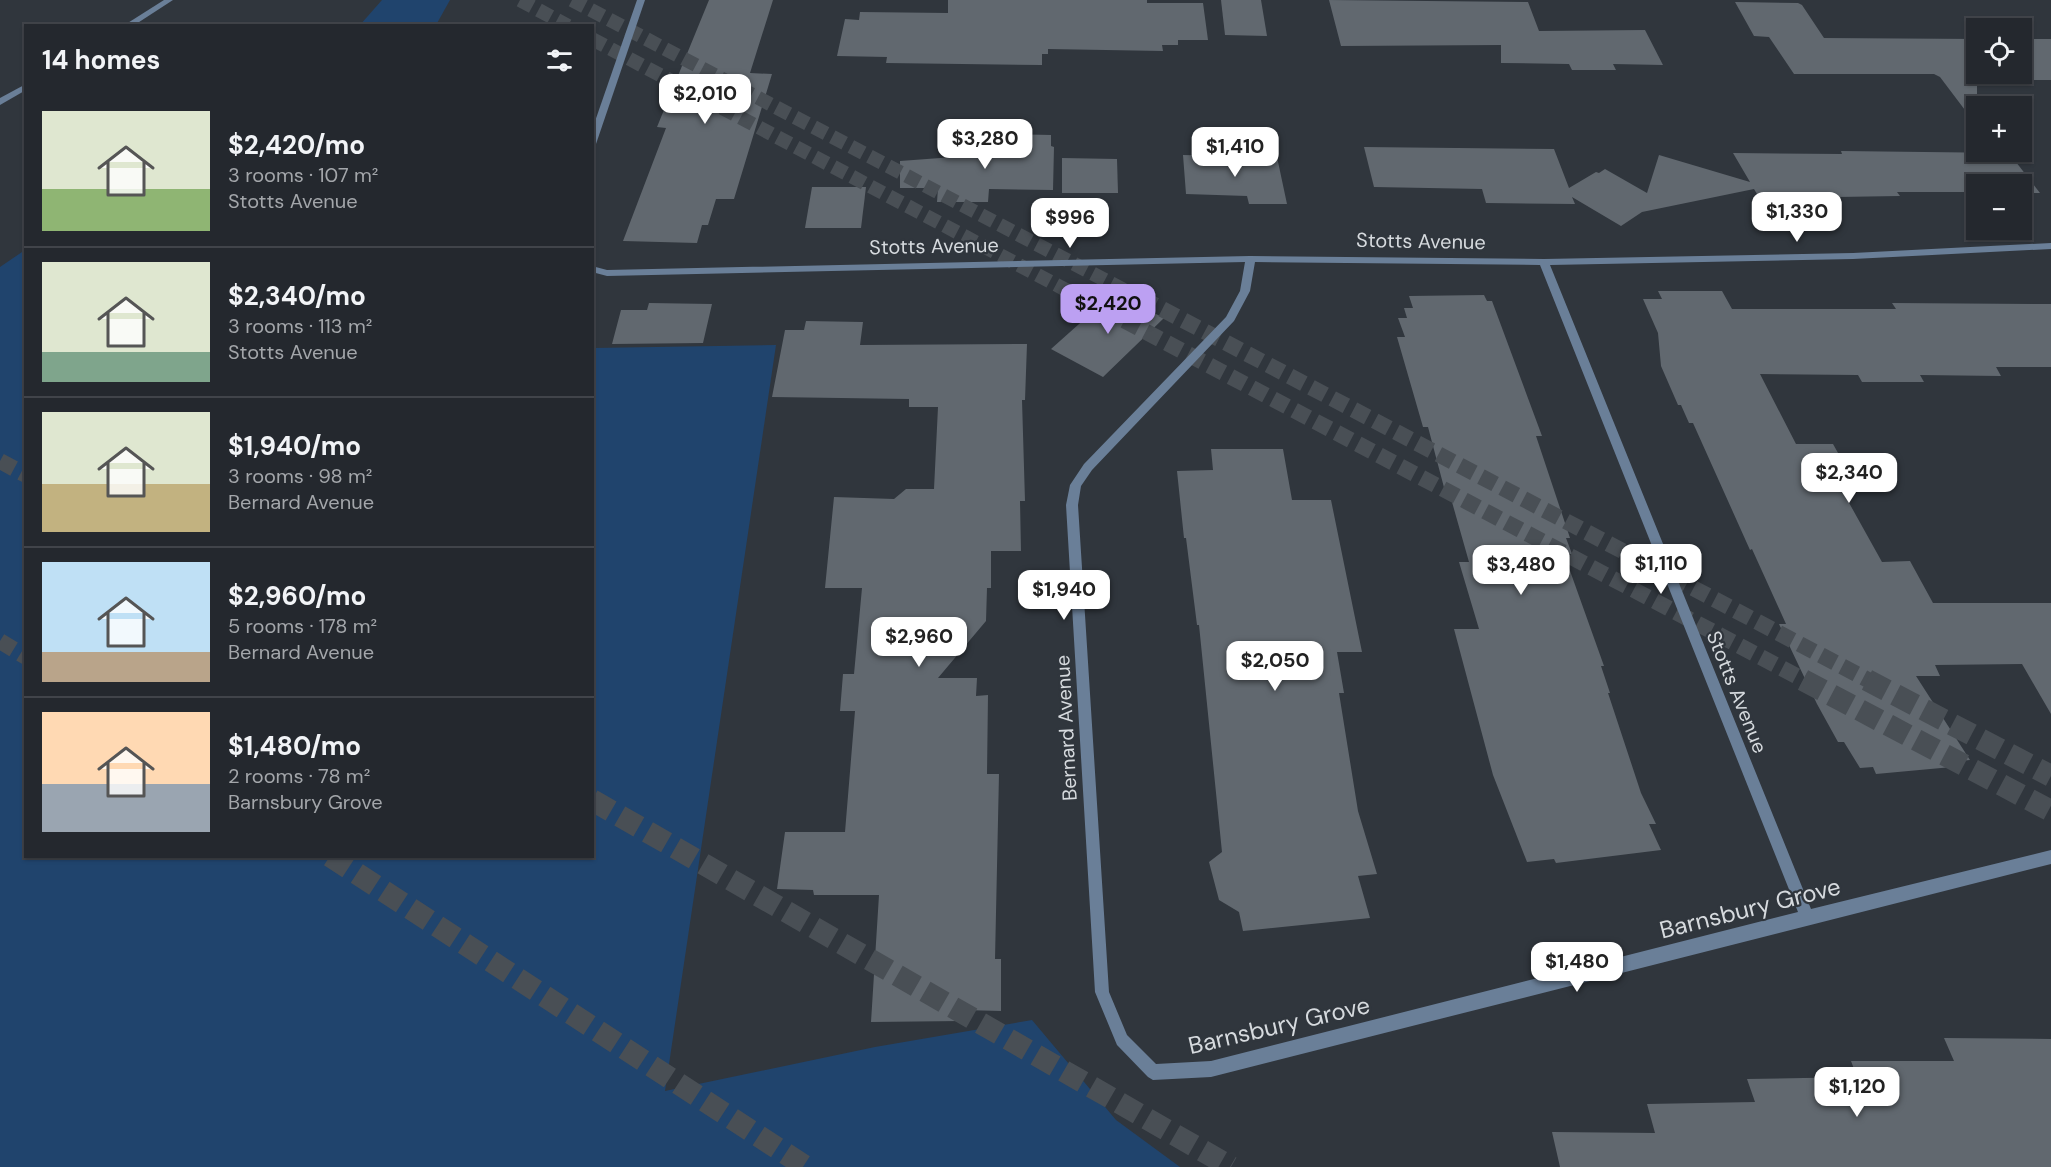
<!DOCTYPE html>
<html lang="en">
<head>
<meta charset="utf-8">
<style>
	:root { --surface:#24282e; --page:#2c3036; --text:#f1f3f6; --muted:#a3a6aa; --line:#41444a; --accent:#bca0f2 }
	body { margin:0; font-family:"DM Sans",sans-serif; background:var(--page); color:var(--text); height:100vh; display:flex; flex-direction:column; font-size:22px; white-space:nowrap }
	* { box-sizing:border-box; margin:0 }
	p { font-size:20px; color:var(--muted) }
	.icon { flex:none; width:33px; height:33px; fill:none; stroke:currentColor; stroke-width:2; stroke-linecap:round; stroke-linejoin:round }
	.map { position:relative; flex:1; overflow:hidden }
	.details { position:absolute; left:24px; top:24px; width:570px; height:834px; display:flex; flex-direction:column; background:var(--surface); border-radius:0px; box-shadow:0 2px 4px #0004,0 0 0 2px var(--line) }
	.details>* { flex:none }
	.buttons { position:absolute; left:1966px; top:18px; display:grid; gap:12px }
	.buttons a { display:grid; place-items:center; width:66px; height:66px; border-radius:0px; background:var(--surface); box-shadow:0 2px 4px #0004,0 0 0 2px var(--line); font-size:30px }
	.price { position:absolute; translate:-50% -51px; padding:0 14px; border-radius:12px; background:#fff; color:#222; font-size:20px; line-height:39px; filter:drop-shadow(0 2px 3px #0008) }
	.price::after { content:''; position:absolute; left:50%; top:36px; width:18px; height:14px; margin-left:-9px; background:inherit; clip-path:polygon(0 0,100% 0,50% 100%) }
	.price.current { background:var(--accent); color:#111 }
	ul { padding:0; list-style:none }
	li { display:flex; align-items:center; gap:18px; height:150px; padding:0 18px }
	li+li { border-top:2px solid var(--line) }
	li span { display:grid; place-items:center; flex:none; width:168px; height:120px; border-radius:0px; color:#555 }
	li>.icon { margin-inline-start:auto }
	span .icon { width:72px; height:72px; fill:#fffc; stroke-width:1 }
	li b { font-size:26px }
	h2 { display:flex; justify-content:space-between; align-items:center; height:72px; padding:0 18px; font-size:26px }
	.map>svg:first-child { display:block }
	.green { fill:#20446d }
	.building { fill:#61686f }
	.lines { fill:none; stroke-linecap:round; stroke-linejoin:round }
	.highway-tunnel-far2 { stroke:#494f55; stroke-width:14; stroke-dasharray:14 7; stroke-linecap:butt }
	.highway-tunnel-far1 { stroke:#494f55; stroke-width:16; stroke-dasharray:16 8; stroke-linecap:butt }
	.highway-tunnel { stroke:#494f55; stroke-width:22; stroke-dasharray:22 10; stroke-linecap:butt }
	.street { fill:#6a7f98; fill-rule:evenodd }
	.labels { text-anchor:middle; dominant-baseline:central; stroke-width:4.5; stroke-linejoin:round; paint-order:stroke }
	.street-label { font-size:20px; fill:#d6dade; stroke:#30363d }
	.near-street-label { font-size:24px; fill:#d6dade; stroke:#30363d }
</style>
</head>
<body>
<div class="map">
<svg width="2051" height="1167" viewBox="0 0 2051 1167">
	<rect width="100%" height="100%" fill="#30363d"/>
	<g class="green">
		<path d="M 382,0 L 450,0 L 436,25 L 360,25 Z"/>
		<path d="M 25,250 L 26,856 L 592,856 L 593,348 L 776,345 L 665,1091 L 875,1047 L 1032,1020 L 1116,1120 L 1180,1167 L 0,1167 L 0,267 Z"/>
	</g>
	<g class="building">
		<path d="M 709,0 L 773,0 L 750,73 L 772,74 L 734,199 L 716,199 L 708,225 L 702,225 L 697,243 L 623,241 L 666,128 L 657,127 Z"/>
		<path d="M 948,0 L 1147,0 L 1147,3 L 1203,3 L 1208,40 L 1178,40 L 1178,45 L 1162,45 L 1163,51 L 1048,49 L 1048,54 L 1042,54 L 1042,65 L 886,63 L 887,57 L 837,56 L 845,19 L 859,20 L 860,12 L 948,13 Z"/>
		<path d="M 1221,0 L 1261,0 L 1267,36 L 1225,35 Z"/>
		<path d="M 1329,0 L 1528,2 L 1539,31 L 1645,30 L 1663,65 L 1613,64 L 1616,70 L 1572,70 L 1569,64 L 1501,63 L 1501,45 L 1341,46 Z"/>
		<path d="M 1735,2 L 1798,3 L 1802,5 L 1824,38 L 1977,39 L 1977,74 L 2022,74 L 2022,39 L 2051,39 L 2051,80 L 1977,80 L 1977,126 L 1940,77 L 1934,74 L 1794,74 L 1769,37 L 1754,36 Z"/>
		<path d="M 993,127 L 991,155 L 1007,154 L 1008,134 L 1051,135 L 1051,146 L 1054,147 L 1053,190 L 989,189 L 988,202 L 937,202 L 938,188 L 900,188 L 900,161 L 967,156 Z"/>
		<path d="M 1364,147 L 1554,149 L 1569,188 L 1596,172 L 1599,173 L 1605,169 L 1647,193 L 1659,155 L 1750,182 L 1733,153 L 1842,154 L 1841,151 L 2009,153 L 2040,193 L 2022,193 L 2022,184 L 1977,184 L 1977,192 L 1897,192 L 1900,196 L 1837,197 L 1785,197 L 1784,194 L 1757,194 L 1754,189 L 1642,212 L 1621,226 L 1572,197 L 1575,204 L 1486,203 L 1482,189 L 1374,187 Z"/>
		<path d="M 1183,155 L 1277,157 L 1287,204 L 1249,204 L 1247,196 L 1186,194 Z"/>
		<path d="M 1062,158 L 1117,159 L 1118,193 L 1062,193 Z"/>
		<path d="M 812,187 L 866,187 L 861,228 L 805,228 Z"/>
		<path d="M 1658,291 L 1722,291 L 1732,309 L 1896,309 L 1892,303 L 2051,304 L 2051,367 L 1996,367 L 2001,376 L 1920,375 L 1924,382 L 1862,382 L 1858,375 L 1760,374 L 1796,444 L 1833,444 L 1856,485 L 1836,485 L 1843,492 L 1882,562 L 1910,561 L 1933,603 L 2051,603 L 2051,714 L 2022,664 L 1935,665 L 1940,676 L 1916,676 L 1970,760 L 1950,762 L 1952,767 L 1876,774 L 1873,767 L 1860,768 L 1844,742 L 1838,742 L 1817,704 L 1779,624 L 1786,624 L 1752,549 L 1750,550 L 1693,423 L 1689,423 L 1681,405 L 1678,405 L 1661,366 L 1658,333 L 1643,299 L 1662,299 Z"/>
		<path d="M 1484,295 L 1487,301 L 1492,301 L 1542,436 L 1536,436 L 1570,538 L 1566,538 L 1572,554 L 1564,554 L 1604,666 L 1601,666 L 1610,693 L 1608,693 L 1641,793 L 1656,824 L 1649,824 L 1661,850 L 1556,863 L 1554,859 L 1527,862 L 1493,775 L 1454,629 L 1479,629 L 1459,562 L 1469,562 L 1450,495 L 1446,495 L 1428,427 L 1423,427 L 1397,337 L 1405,337 L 1398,318 L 1407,318 L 1404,308 L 1413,308 L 1409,296 Z"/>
		<path d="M 1122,297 L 1164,318 L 1103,377 L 1051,349 L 1107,299 L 1116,303 Z"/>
		<path d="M 649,303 L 712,304 L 703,343 L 612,344 L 621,310 L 647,310 Z"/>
		<path d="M 806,321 L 863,322 L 860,345 L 1027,344 L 1025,400 L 1022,400 L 1025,501 L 1020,501 L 1021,551 L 991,551 L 991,588 L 987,588 L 986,621 L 938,678 L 977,678 L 976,696 L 988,695 L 987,774 L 999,774 L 995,959 L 1001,959 L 1001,1011 L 963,1010 L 962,1021 L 871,1022 L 879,895 L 814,895 L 813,890 L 777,889 L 785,832 L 845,832 L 855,711 L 840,711 L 843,674 L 854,674 L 862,588 L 825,588 L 834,497 L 894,499 L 906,489 L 934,489 L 938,407 L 909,407 L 909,399 L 772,397 L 785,330 L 804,330 Z"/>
		<path d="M 1211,449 L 1283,449 L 1292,500 L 1331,500 L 1362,652 L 1337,652 L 1344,693 L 1339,693 L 1358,811 L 1377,874 L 1358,876 L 1370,918 L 1243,931 L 1239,912 L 1219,900 L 1209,862 L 1222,852 L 1199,625 L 1197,625 L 1186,538 L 1184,538 L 1177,471 L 1213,470 Z"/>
		<path d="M 1944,1038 L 2051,1039 L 2051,1167 L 1560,1167 L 1552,1132 L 1655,1133 L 1647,1104 L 1755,1102 L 1747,1079 L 1857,1077 L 1851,1061 L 1954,1061 Z"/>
	</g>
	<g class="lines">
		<g class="highway-tunnel-far2">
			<path d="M 520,0 L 568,26"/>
			<path d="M 572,0 L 1143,300"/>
			<path d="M 592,39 L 1085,300"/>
		</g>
		<g class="highway-tunnel-far1">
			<path d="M 1082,298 L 1806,681"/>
			<path d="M 1141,298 L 1870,681"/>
			<path d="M 0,461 L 26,475"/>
			<path d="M 0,641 L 26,657"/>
		</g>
		<g class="highway-tunnel">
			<path d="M 1803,680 L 2051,811"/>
			<path d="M 1867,680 L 2051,776"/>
			<path d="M 592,800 L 1231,1167"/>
			<path d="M 330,856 L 806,1167"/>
		</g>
		<g class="street">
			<path d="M 164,0 L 173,0 L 133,26 L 123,26 Z"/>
			<path d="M 637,0 L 645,0 L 596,144 L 592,147 L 592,130 Z"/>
			<path d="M 26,84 L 26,90 L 0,105 L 0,98 Z"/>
			<path d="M 2051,243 L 2051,249 L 1853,259 L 1550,265 L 1811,909 L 2051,850 L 2051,864 L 1211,1077 L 1153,1080 L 1148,1077 L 1117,1045 L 1095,992 L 1066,505 L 1070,485 L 1084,464 L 1226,317 L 1240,291 L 1245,262 L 607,276 L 592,272 L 592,266 L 607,270 L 1250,256 L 1544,259 L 1853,253 ZM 1255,262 L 1540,265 L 1798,912 L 1211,1061 L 1156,1064 L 1127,1035 L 1109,992 L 1078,505 L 1081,486 L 1092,470 L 1234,321 L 1250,291 Z"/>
		</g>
	</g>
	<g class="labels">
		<g class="street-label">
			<text transform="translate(1421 241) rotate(1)">Stotts Avenue</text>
			<text transform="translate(934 246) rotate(-1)">Stotts Avenue</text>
			<text transform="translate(1737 692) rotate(68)">Stotts Avenue</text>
			<text transform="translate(1066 728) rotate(-93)">Bernard Avenue</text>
		</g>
		<g class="near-street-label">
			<text transform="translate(1750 908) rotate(-14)">Barnsbury Grove</text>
			<text transform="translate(1279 1025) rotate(-13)">Barnsbury Grove</text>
		</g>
	</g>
</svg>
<div class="buttons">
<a><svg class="icon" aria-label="locate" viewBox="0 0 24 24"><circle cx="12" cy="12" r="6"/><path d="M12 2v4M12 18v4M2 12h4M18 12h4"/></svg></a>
<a>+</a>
<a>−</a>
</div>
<b class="price" style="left:705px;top:125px">$2,010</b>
<b class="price" style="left:985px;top:170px">$3,280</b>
<b class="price" style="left:1235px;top:178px">$1,410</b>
<b class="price" style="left:1797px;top:243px">$1,330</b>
<b class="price" style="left:1070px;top:249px">$996</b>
<b class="price current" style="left:1108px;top:335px">$2,420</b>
<b class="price" style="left:1849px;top:504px">$2,340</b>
<b class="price" style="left:1661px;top:595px">$1,110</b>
<b class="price" style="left:1521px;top:596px">$3,480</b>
<b class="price" style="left:1064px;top:621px">$1,940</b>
<b class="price" style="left:919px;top:668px">$2,960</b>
<b class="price" style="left:1275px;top:692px">$2,050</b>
<b class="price" style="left:1577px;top:993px">$1,480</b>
<b class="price" style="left:1857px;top:1118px">$1,120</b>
<section class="details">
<h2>14 homes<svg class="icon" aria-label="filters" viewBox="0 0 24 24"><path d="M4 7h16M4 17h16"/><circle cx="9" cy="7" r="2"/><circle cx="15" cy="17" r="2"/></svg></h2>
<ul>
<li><span style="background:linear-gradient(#dfe7d0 65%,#8fb573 0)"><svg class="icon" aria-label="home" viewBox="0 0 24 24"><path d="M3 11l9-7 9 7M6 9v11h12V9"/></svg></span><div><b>$2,420/mo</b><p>3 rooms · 107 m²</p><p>Stotts Avenue</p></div></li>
<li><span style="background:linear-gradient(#dfe7d0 75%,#7fa58c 0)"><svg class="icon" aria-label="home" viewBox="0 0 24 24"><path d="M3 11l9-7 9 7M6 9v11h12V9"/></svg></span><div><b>$2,340/mo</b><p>3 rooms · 113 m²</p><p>Stotts Avenue</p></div></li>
<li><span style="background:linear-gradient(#dfe7d0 60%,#c2b280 0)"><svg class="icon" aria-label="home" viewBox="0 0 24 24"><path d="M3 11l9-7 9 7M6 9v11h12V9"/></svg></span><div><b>$1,940/mo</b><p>3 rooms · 98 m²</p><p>Bernard Avenue</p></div></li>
<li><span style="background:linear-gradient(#bfe0f5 75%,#b9a48a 0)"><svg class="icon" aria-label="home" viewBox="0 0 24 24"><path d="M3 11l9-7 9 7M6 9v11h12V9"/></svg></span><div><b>$2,960/mo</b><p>5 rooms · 178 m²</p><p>Bernard Avenue</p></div></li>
<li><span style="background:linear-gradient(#ffd9b3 60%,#9aa5b1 0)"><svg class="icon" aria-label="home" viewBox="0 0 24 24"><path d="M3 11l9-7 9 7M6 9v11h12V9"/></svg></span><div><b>$1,480/mo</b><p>2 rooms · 78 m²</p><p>Barnsbury Grove</p></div></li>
</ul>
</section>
</div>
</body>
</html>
